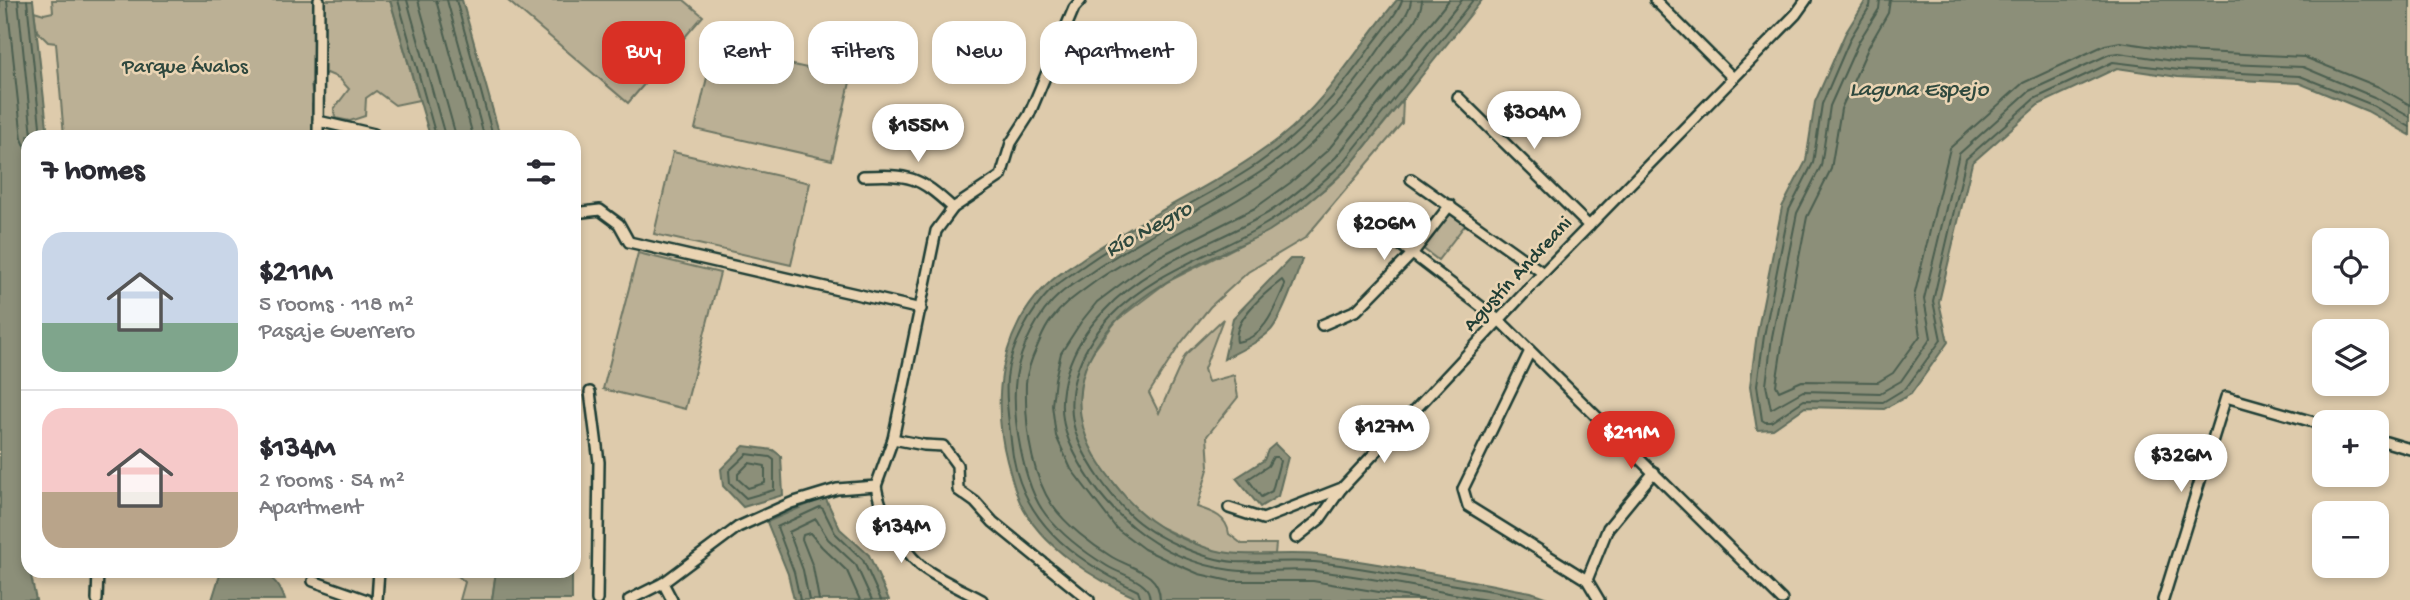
<!DOCTYPE html>
<html lang="en">
<head>
<meta charset="utf-8">
<style>
	:root { --surface:#fff; --page:#f2f2f3; --text:#2b2b33; --muted:#7c7c81; --line:#e1e1e2; --accent:#d93025 }
	body { margin:0; font-family:"Gochi Hand",sans-serif; background:var(--page); color:var(--text); height:100vh; display:flex; flex-direction:column; font-size:26px; white-space:nowrap }
	* { box-sizing:border-box; margin:0 }
	p { font-size:23px; color:var(--muted) }
	.icon { flex:none; width:38px; height:38px; fill:none; stroke:currentColor; stroke-width:2; stroke-linecap:round; stroke-linejoin:round }
	.map { position:relative; flex:1; overflow:hidden }
	.details { position:absolute; left:21px; top:130px; width:560px; height:448px; display:flex; flex-direction:column; background:var(--surface); border-radius:21px; box-shadow:0 4px 10px #0003 }
	.details>* { flex:none }
	.top-card { position:absolute; left:602px; top:21px; width:665px; height:63px; display:flex; gap:14px }
	.tools { position:absolute; left:2312px; top:228px; display:grid; gap:14px }
	.tools a { display:grid; place-items:center; width:77px; height:77px; border-radius:14px; background:var(--surface); box-shadow:0 4px 10px #0003; font-size:35px }
	.price { position:absolute; translate:-50% -60px; padding:0 16px; border-radius:24px; background:#fff; color:#222; font-size:23px; line-height:46px; filter:drop-shadow(0 2px 4px #0008) }
	.price::after { content:''; position:absolute; left:50%; top:42px; width:21px; height:16px; margin-left:-10px; background:inherit; clip-path:polygon(0 0,100% 0,50% 100%) }
	.price.on { background:var(--accent); color:#fff }
	ul { padding:0; list-style:none }
	li { display:flex; align-items:center; gap:21px; height:175px; padding:0 21px }
	li+li { border-top:2px solid var(--line) }
	li span { display:grid; place-items:center; flex:none; width:196px; height:140px; border-radius:21px; color:#555 }
	li>.icon { margin-inline-start:auto }
	span .icon { width:84px; height:84px; fill:#fffc; stroke-width:1 }
	li b { font-size:30px }
	h2 { display:flex; justify-content:space-between; align-items:center; height:84px; padding:0 21px; font-size:30px }
	.chip { padding:0 24px; border-radius:21px; background:var(--surface); box-shadow:0 4px 10px #0003; font-size:24px; line-height:63px }
	.chip.on { background:var(--accent); color:#fff }
	.map>svg:first-child { display:block }
	.green { fill:#bbb095; stroke:#6d7664; stroke-width:2 }
	.water { fill:#8c8f79; stroke:#606e5d; stroke-width:2 }
	.lines { fill:none; stroke-linecap:round; stroke-linejoin:round }
	.shore { stroke:#4b5e50; stroke-width:2 }
	.street-casing { stroke:#1f3d34; stroke-width:14 }
	.street { stroke:#ead4b3; stroke-width:9 }
	.labels { text-anchor:middle; dominant-baseline:central; stroke-width:5; stroke-linejoin:round; paint-order:stroke }
	.park-label { font-size:21px; fill:#2f483e; stroke:#ead4b3 }
	.street-label { font-size:21px; fill:#1f3d34; stroke:#ead4b3 }
	.water-label { font-size:23px; font-style:italic; fill:#2f493e; stroke:#ead4b3 }
</style>
</head>
<body>
<div class="map">
<svg width="2410" height="600" viewBox="0 0 2410 600">
	<rect width="100%" height="100%" fill="#decbac"/>
	<filter id="ink" filterUnits="userSpaceOnUse"><feTurbulence type="fractalNoise" baseFrequency=".0143" numOctaves="2"/><feDisplacementMap in="SourceGraphic" scale="14" xChannelSelector="R" yChannelSelector="G"/><feConvolveMatrix kernelMatrix="1 2 1 2 8 2 1 2 1" color-interpolation-filters="sRGB"/></filter>
	<g filter="url(#ink)">
		<g class="green">
			<path d="M 52,0 L 390,0 L 419,100 L 395,105 L 376,91 L 366,98 L 365,116 L 350,121 L 335,118 L 334,109 L 349,89 L 339,78 L 327,73 L 311,84 L 312,92 L 315,97 L 312,105 L 313,136 L 64,136 L 56,43 L 48,42 L 37,31 L 34,11 L 44,14 L 53,12 Z"/>
			<path d="M 507,0 L 684,0 L 703,16 L 628,103 Z"/>
			<path d="M 714,47 L 851,78 L 832,160 L 695,129 Z"/>
			<path d="M 1403,100 L 1402,123 L 1305,238 L 1248,272 L 1210,307 L 1181,343 L 1149,393 L 1159,413 L 1185,355 L 1223,319 L 1204,369 L 1208,382 L 1234,375 L 1238,397 L 1207,436 L 1209,466 L 1197,507 C 1212,512 1227,516 1229,534 L 1242,544 L 1276,544 L 1275,554 L 1234,555 L 1207,549 L 1158,526 L 1136,511 L 1092,455 L 1082,431 L 1078,406 L 1081,382 L 1086,361 L 1117,320 L 1167,282 L 1268,231 L 1330,185 L 1348,168 Z"/>
			<path d="M 673,152 L 810,183 L 791,265 L 654,234 Z"/>
			<path d="M 1449,213 L 1465,225 L 1438,260 L 1421,247 Z"/>
			<path d="M 638,253 L 720,273 L 685,409 L 603,389 Z"/>
			<path d="M 440,571 L 496,571 L 492,600 L 460,600 L 465,582 L 458,576 Z"/>
		</g>
		<g class="water">
			<path d="M 0,0 L 33,0 L 48,136 L 28,136 L 27,521 L 28,570 L 30,571 L 36,600 L 0,600 Z"/>
			<path d="M 390,0 L 462,0 L 500,136 L 430,136 Z"/>
			<path d="M 1397,0 L 1482,0 L 1348,168 C 1323,191 1297,213 1269,231 C 1255,239 1240,244 1226,251 C 1188,269 1144,291 1115,322 C 1070,370 1068,422 1107,474 C 1135,513 1160,533 1207,548 C 1242,560 1280,551 1317,555 C 1389,564 1460,579 1531,592 L 1553,600 L 1141,600 C 1097,581 1040,547 1020,502 C 1014,489 1011,475 1007,461 C 991,399 1000,330 1048,284 C 1058,274 1071,267 1082,259 C 1146,214 1219,185 1281,137 C 1329,99 1358,46 1397,0 Z"/>
			<path d="M 1866,0 L 2410,0 L 2410,135 L 2367,111 L 2299,83 L 2178,77 L 2117,68 L 2038,105 L 1972,163 L 1939,302 L 1948,342 L 1911,394 L 1884,409 L 1805,407 L 1773,429 L 1757,430 L 1750,386 L 1757,334 L 1782,207 L 1806,161 L 1815,102 L 1845,34 Z"/>
			<path d="M 1290,259 L 1302,259 C 1297,276 1282,317 1271,330 C 1258,343 1239,351 1224,359 L 1233,318 Z"/>
			<path d="M 1275,444 L 1288,457 L 1278,496 L 1260,507 L 1236,478 L 1264,460 L 1268,450 Z"/>
			<path d="M 744,446 L 773,450 L 781,456 L 783,495 L 743,507 L 723,486 L 721,469 Z"/>
			<path d="M 825,497 L 840,529 L 869,555 L 889,600 L 794,600 L 788,574 L 767,522 Z"/>
			<path d="M 221,571 C 249,570 275,567 285,600 L 212,600 Z"/>
			<path d="M 496,571 L 572,571 L 572,600 L 492,600 Z"/>
		</g>
		<g class="lines">
			<g class="shore">
				<path d="M 7,0 L 22,139 L 28,152"/>
				<path d="M 18,0 L 32,136"/>
				<path d="M 27,0 L 41,136"/>
				<path d="M 398,0 L 436,136"/>
				<path d="M 407,0 L 445,136"/>
				<path d="M 418,0 L 456,136"/>
				<path d="M 436,0 L 473,136"/>
				<path d="M 447,0 L 484,136"/>
				<path d="M 456,0 L 493,136"/>
				<path d="M 1462,0 L 1336,157 C 1313,179 1286,204 1257,219 C 1206,246 1144,267 1104,311 C 1072,344 1050,395 1069,441 C 1098,509 1157,560 1231,570 C 1258,574 1287,568 1315,571 C 1373,577 1430,590 1487,600"/>
				<path d="M 1473,0 L 1343,163 C 1319,186 1292,209 1264,225 C 1213,255 1153,272 1110,317 C 1079,350 1060,397 1079,442 C 1090,468 1110,495 1130,515 C 1153,537 1204,560 1235,562 C 1262,563 1288,560 1314,562 C 1360,566 1405,577 1450,584 C 1477,589 1507,592 1533,600"/>
				<path d="M 1871,0 L 1870,6 L 1851,37 L 1822,104 L 1813,163 L 1789,210 L 1764,336 L 1757,385 L 1762,420 L 1765,422 L 1771,422 L 1804,400 L 1883,402 L 1906,388 L 1941,340 L 1933,301 L 1966,159 L 2034,99 L 2113,62 L 2179,70 L 2300,76 L 2370,104 L 2410,127"/>
				<path d="M 1880,0 L 1879,9 L 1859,41 L 1830,106 L 1821,166 L 1797,213 L 1772,337 L 1766,385 L 1771,409 L 1803,391 L 1880,393 L 1901,381 L 1931,338 L 1924,299 L 1959,154 L 2029,91 L 2110,54 L 2119,53 L 2180,62 L 2303,67 L 2374,97 L 2410,117"/>
				<path d="M 1890,0 L 1888,13 L 1869,46 L 1841,109 L 1831,169 L 1807,217 L 1783,339 L 1776,385 L 1779,391 L 1802,381 L 1878,382 L 1893,373 L 1920,336 L 1914,297 L 1950,148 L 2023,83 L 2105,45 L 2120,42 L 2181,51 L 2304,57 L 2379,87 L 2410,105"/>
				<path d="M 1282,280 L 1285,285 C 1275,307 1265,338 1237,342 C 1232,320 1266,292 1282,280 Z"/>
				<path d="M 747,454 L 770,457 L 774,460 L 774,490 L 746,498 L 730,483 L 729,471 Z"/>
				<path d="M 1277,457 L 1280,461 L 1272,491 L 1261,497 L 1248,479 L 1268,466 L 1273,457 Z"/>
				<path d="M 749,463 L 765,466 L 765,483 L 748,488 L 738,479 L 738,474 Z"/>
				<path d="M 800,600 L 794,572 L 777,527 L 820,507 L 823,509 L 835,533 L 863,560 L 881,600"/>
				<path d="M 809,600 L 803,570 L 789,532 L 816,519 L 828,539 L 856,565 L 872,600"/>
				<path d="M 819,600 L 813,567 L 802,539 L 803,535 L 810,533 L 822,547 L 847,571 L 860,600"/>
				<path d="M 1141,600 L 1138,591 C 1072,559 1018,520 1011,441 C 1009,421 1005,399 1007,378 C 1010,347 1030,311 1052,289 C 1062,280 1075,272 1086,264 C 1140,226 1201,202 1256,165 C 1299,135 1337,96 1367,52 C 1374,41 1401,10 1402,0"/>
				<path d="M 1150,600 C 1149,594 1149,590 1144,586 C 1135,577 1118,573 1107,566 C 1086,553 1061,534 1046,515 C 1023,486 1011,414 1016,377 C 1020,348 1038,313 1060,294 C 1069,286 1080,280 1090,273 C 1144,235 1204,209 1259,173 C 1308,141 1348,96 1380,48 C 1389,34 1410,17 1411,0"/>
				<path d="M 1160,600 C 1160,591 1157,583 1150,577 C 1139,568 1124,564 1112,557 C 1092,545 1066,525 1052,505 C 1030,471 1025,423 1026,383 C 1027,371 1032,358 1037,347 C 1041,338 1045,327 1052,319 C 1064,303 1080,293 1096,281 C 1150,243 1215,218 1269,179 C 1317,143 1356,103 1389,53 C 1400,36 1421,21 1422,0"/>
				<path d="M 1427,600 L 1313,581 L 1230,581 L 1199,574 L 1169,561 L 1144,549 L 1116,528 L 1071,469 L 1056,436 L 1052,405 L 1055,379 L 1061,353 L 1081,322 L 1097,302 L 1154,259 L 1255,208 L 1290,183 L 1328,150 L 1449,0"/>
			</g>
			<defs>
				<g id="street">
					<path d="M 1655,0 L 1733,78"/>
					<path d="M 1458,97 L 1589,226"/>
					<path d="M 318,121 L 374,134 L 375,136"/>
					<path d="M 318,136 L 319,0"/>
					<path d="M 863,176 C 910,174 918,176 953,208"/>
					<path d="M 1411,179 L 1543,273"/>
					<path d="M 574,213 L 600,210 L 619,224 L 629,242 L 921,309"/>
					<path d="M 1389,236 L 1500,321 L 1782,600"/>
					<path d="M 1322,325 L 1357,310 L 1412,254 L 1450,205"/>
					<path d="M 1530,351 L 1463,489 L 1468,506 L 1587,580 L 1599,600"/>
					<path d="M 590,392 L 599,462 L 597,600"/>
					<path d="M 893,439 L 924,445 L 943,446 L 957,465 L 958,490 L 975,502 L 993,522 L 1089,600"/>
					<path d="M 2376,439 L 2410,449"/>
					<path d="M 876,486 C 880,512 901,548 920,565 C 934,577 965,591 982,600"/>
					<path d="M 1229,508 L 1263,519 L 1342,488 L 1543,273 L 1796,14 L 1806,0"/>
					<path d="M 1296,538 L 1320,519 L 1341,489"/>
					<path d="M 1587,580 L 1608,528 L 1654,472"/>
					<path d="M 313,581 L 367,600"/>
					<path d="M 663,583 L 672,600"/>
					<path d="M 97,600 L 98,570"/>
					<path d="M 377,600 L 379,570"/>
					<path d="M 629,600 L 663,583 L 738,527 L 791,503 L 837,489 L 876,486 L 893,439 L 936,231 L 953,208 L 1001,176 L 1011,143 L 1029,115 L 1074,8 L 1081,0"/>
					<path d="M 2163,600 L 2226,397 L 2324,425"/>
				</g>
			</defs>
			<use href="#street" class="street-casing"/>
			<use href="#street" class="street"/>
		</g>
	</g>
	<g class="labels">
		<g class="park-label">
			<text x="185" y="68">Parque Ávalos</text>
		</g>
		<g class="street-label">
			<text transform="translate(1519 275) rotate(-47)">Agustín Andreani</text>
		</g>
		<g class="water-label">
			<text x="1919" y="90">Laguna Espejo</text>
			<text transform="translate(1149 230) rotate(-28)">Río Negro</text>
		</g>
	</g>
</svg>
<div class="tools">
<a><svg class="icon" aria-label="locate" viewBox="0 0 24 24"><circle cx="12" cy="12" r="6"/><path d="M12 2v4M12 18v4M2 12h4M18 12h4"/></svg></a>
<a><svg class="icon" aria-label="layers" viewBox="0 0 24 24"><path d="M12 4l9 5-9 5-9-5zM3 14l9 5 9-5"/></svg></a>
<a>+</a>
<a>−</a>
</div>
<b class="price" style="left:1534px;top:151px">$304M</b>
<b class="price" style="left:918px;top:164px">$155M</b>
<b class="price" style="left:1384px;top:262px">$206M</b>
<b class="price" style="left:1384px;top:465px">$127M</b>
<b class="price on" style="left:1631px;top:471px">$211M</b>
<b class="price" style="left:2181px;top:494px">$326M</b>
<b class="price" style="left:901px;top:565px">$134M</b>
<div class="top-card">
<a class="chip on">Buy</a>
<a class="chip">Rent</a>
<a class="chip">Filters</a>
<a class="chip">New</a>
<a class="chip">Apartment</a>
</div>
<section class="details">
<h2>7 homes<svg class="icon" aria-label="filters" viewBox="0 0 24 24"><path d="M4 7h16M4 17h16"/><circle cx="9" cy="7" r="2"/><circle cx="15" cy="17" r="2"/></svg></h2>
<ul>
<li><span style="background:linear-gradient(#c9d6e8 65%,#7fa58c 0)"><svg class="icon" aria-label="home" viewBox="0 0 24 24"><path d="M3 11l9-7 9 7M6 9v11h12V9"/></svg></span><div><b>$211M</b><p>5 rooms · 118 m²</p><p>Pasaje Guerrero</p></div></li>
<li><span style="background:linear-gradient(#f6c9c9 60%,#b9a48a 0)"><svg class="icon" aria-label="home" viewBox="0 0 24 24"><path d="M3 11l9-7 9 7M6 9v11h12V9"/></svg></span><div><b>$134M</b><p>2 rooms · 54 m²</p><p>Apartment</p></div></li>
</ul>
</section>
</div>
</body>
</html>
